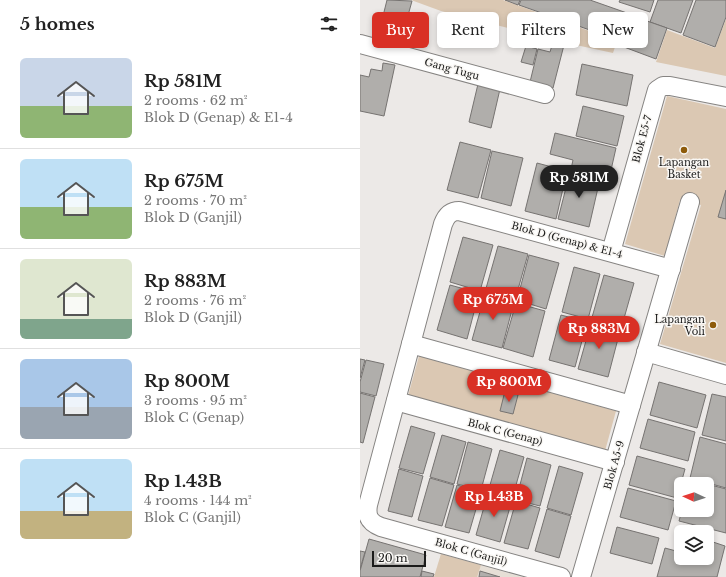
<!DOCTYPE html>
<html lang="en">
<head>
<meta charset="utf-8">
<style>
	:root { --surface:#fff; --page:#f2f2f2; --text:#222; --muted:#767676; --line:#e0e0e0; --accent:#d93025 }
	body { margin:0; font-family:"Libre Baskerville",serif; background:var(--page); color:var(--text); height:100vh; display:flex; flex-direction:column; font-size:15px; white-space:nowrap }
	* { box-sizing:border-box; margin:0 }
	p { font-size:13px; color:var(--muted) }
	.icon { flex:none; width:22px; height:22px; fill:none; stroke:currentColor; stroke-width:2; stroke-linecap:round; stroke-linejoin:round }
	.map { position:relative; flex:1; overflow:hidden }
	.side { display:flex; flex-direction:column; background:var(--surface); width:360px }
	.side>* { flex:none }
	.hud { position:absolute; left:12px; top:12px; width:294px; height:36px; display:flex; gap:8px }
	.needle { width:26px; rotate:273deg }
	.fabs { position:absolute; left:314px; top:477px; display:grid; gap:8px }
	.fabs a { display:grid; place-items:center; width:40px; height:40px; border-radius:6px; background:var(--surface); box-shadow:0 2px 6px #0003; font-size:20px }
	.scale { position:absolute; left:12px; bottom:10px; width:54px; box-sizing:border-box; padding-left:4px; border:2px solid #1b1b1a; border-top:0; font-size:11px; line-height:14px; white-space:nowrap; color:#1b1b1a; -webkit-text-stroke:3px #f9f7f4; paint-order:stroke }
	.price { position:absolute; translate:-50% -34px; padding:0 9px; border-radius:14px; background:var(--accent); color:#fff; font-size:13px; line-height:26px; filter:drop-shadow(0 1px 2px #0008) }
	.price::after { content:''; position:absolute; left:50%; top:24px; width:12px; height:9px; margin-left:-6px; background:inherit; clip-path:polygon(0 0,100% 0,50% 100%) }
	.price.selected { background:#222; color:#fff }
	ul { padding:0; list-style:none }
	li { display:flex; align-items:center; gap:12px; height:100px; padding:0 20px }
	li+li { border-top:1px solid var(--line) }
	li span { display:grid; place-items:center; flex:none; width:112px; height:80px; border-radius:6px; color:#555 }
	li>.icon { margin-inline-start:auto }
	span .icon { width:48px; height:48px; fill:#fffc; stroke-width:1 }
	li b { font-size:17px }
	h2 { display:flex; justify-content:space-between; align-items:center; height:48px; padding:0 20px; font-size:17px }
	.pill { padding:0 14px; border-radius:6px; background:var(--surface); box-shadow:0 2px 6px #0003; font-size:14px; line-height:36px }
	.pill.selected { background:var(--accent); color:#fff }
	main { display:flex; flex:1; min-height:0 }
	.map>svg:first-child { display:block }
	.built { fill:#e6dfd6 }
	.green { fill:#dbc8b3 }
	.building { fill:#b0aeab; stroke:#767371 }
	.lines { fill:none; stroke-linecap:round; stroke-linejoin:round }
	.street-casing { stroke:#868482; stroke-width:20 }
	.street { stroke:#fff; stroke-width:18 }
	.poi-dot { fill:#8e5b0a; stroke:#f9f7f4; stroke-width:1.5 }
	.labels { text-anchor:middle; dominant-baseline:central; stroke-width:3; stroke-linejoin:round; paint-order:stroke }
	.street-label { font-size:10px; fill:#1b1b1a; stroke:#f9f7f4 }
	.poi-label { font-size:10px; fill:#1b1b1a; stroke:#f9f7f4 }
</style>
</head>
<body>
<main>
<section class="side">
<h2>5 homes<svg class="icon" aria-label="filters" viewBox="0 0 24 24"><path d="M4 7h16M4 17h16"/><circle cx="9" cy="7" r="2"/><circle cx="15" cy="17" r="2"/></svg></h2>
<ul>
<li><span style="background:linear-gradient(#c9d6e8 60%,#8fb573 0)"><svg class="icon" aria-label="home" viewBox="0 0 24 24"><path d="M3 11l9-7 9 7M6 9v11h12V9"/></svg></span><div><b>Rp 581M</b><p>2 rooms · 62 m²</p><p>Blok D (Genap) &amp; E1-4</p></div></li>
<li><span style="background:linear-gradient(#bfe0f5 60%,#8fb573 0)"><svg class="icon" aria-label="home" viewBox="0 0 24 24"><path d="M3 11l9-7 9 7M6 9v11h12V9"/></svg></span><div><b>Rp 675M</b><p>2 rooms · 70 m²</p><p>Blok D (Ganjil)</p></div></li>
<li><span style="background:linear-gradient(#dfe7d0 75%,#7fa58c 0)"><svg class="icon" aria-label="home" viewBox="0 0 24 24"><path d="M3 11l9-7 9 7M6 9v11h12V9"/></svg></span><div><b>Rp 883M</b><p>2 rooms · 76 m²</p><p>Blok D (Ganjil)</p></div></li>
<li><span style="background:linear-gradient(#a9c7e8 60%,#9aa5b1 0)"><svg class="icon" aria-label="home" viewBox="0 0 24 24"><path d="M3 11l9-7 9 7M6 9v11h12V9"/></svg></span><div><b>Rp 800M</b><p>3 rooms · 95 m²</p><p>Blok C (Genap)</p></div></li>
<li><span style="background:linear-gradient(#bfe0f5 65%,#c2b280 0)"><svg class="icon" aria-label="home" viewBox="0 0 24 24"><path d="M3 11l9-7 9 7M6 9v11h12V9"/></svg></span><div><b>Rp 1.43B</b><p>4 rooms · 144 m²</p><p>Blok C (Ganjil)</p></div></li>
</ul>
</section>
<div class="map">
<svg width="366" height="577" viewBox="0 0 366 577">
	<rect width="100%" height="100%" fill="#ece9e7"/>
	<path class="built" d="M 81,554 L 162,577 L 74,577 Z"/>
	<g class="green">
		<path d="M 51,0 L 143,0 L 257,41 L 253,53 L 216,45 L 81,11 Z"/>
		<path d="M 366,19 L 366,76 L 296,62 L 307,30 L 355,48 Z"/>
		<path d="M 307,96 L 366,109 L 366,363 L 300,344 L 341,205 L 320,200 L 305,256 L 265,244 Z"/>
		<path d="M 59,356 L 256,411 L 245,451 L 48,396 Z"/>
		<path d="M 81,554 L 121,565 L 117,577 L 74,577 Z"/>
	</g>
	<g class="building">
		<path d="M 27,0 L 52,1 L 39,48 L 21,44 L 27,21 L 22,20 Z"/>
		<path d="M 145,0 L 160,0 L 158,5 Z"/>
		<path d="M 161,0 L 230,0 L 267,13 L 258,40 L 159,5 Z"/>
		<path d="M 260,0 L 294,0 L 290,12 L 259,2 Z"/>
		<path d="M 298,0 L 333,0 L 321,33 L 290,22 Z"/>
		<path d="M 336,0 L 366,0 L 366,17 L 355,47 L 323,35 Z"/>
		<path d="M 267,14 L 307,28 L 296,59 L 256,44 Z"/>
		<path d="M 193,42 L 204,45 L 193,88 L 170,82 L 178,49 L 190,52 Z"/>
		<path d="M 166,46 L 177,49 L 173,65 L 161,62 Z"/>
		<path d="M 23,63 L 35,65 L 24,116 L 0,111 L 0,75 L 9,77 L 11,69 L 22,71 Z"/>
		<path d="M 222,64 L 273,75 L 267,106 L 216,95 Z"/>
		<path d="M 118,84 L 140,89 L 131,128 L 109,122 Z"/>
		<path d="M 223,106 L 264,116 L 257,146 L 216,136 Z"/>
		<path d="M 195,133 L 256,148 L 249,179 L 211,169 L 213,160 L 190,154 Z"/>
		<path d="M 100,142 L 131,150 L 118,198 L 87,190 Z"/>
		<path d="M 132,151 L 163,158 L 151,206 L 121,198 Z"/>
		<path d="M 177,163 L 207,171 L 196,219 L 165,211 Z"/>
		<path d="M 210,172 L 240,179 L 229,227 L 198,219 Z"/>
		<path d="M 366,190 L 366,219 L 358,217 Z"/>
		<path d="M 103,237 L 133,245 L 120,291 L 90,282 Z"/>
		<path d="M 138,246 L 168,254 L 155,300 L 125,292 Z"/>
		<path d="M 169,255 L 199,263 L 186,309 L 157,300 Z"/>
		<path d="M 214,267 L 240,274 L 228,319 L 202,312 Z"/>
		<path d="M 244,275 L 274,283 L 261,329 L 231,321 Z"/>
		<path d="M 90,285 L 119,293 L 107,339 L 77,330 Z"/>
		<path d="M 125,294 L 154,302 L 142,348 L 112,340 Z"/>
		<path d="M 156,303 L 185,311 L 173,357 L 143,348 Z"/>
		<path d="M 201,315 L 227,322 L 215,367 L 189,360 Z"/>
		<path d="M 231,323 L 260,331 L 248,377 L 218,369 Z"/>
		<path d="M 0,359 L 5,360 L 0,378 Z"/>
		<path d="M 6,360 L 24,364 L 16,396 L 0,392 L 0,382 Z"/>
		<path d="M 299,382 L 346,395 L 337,428 L 290,415 Z"/>
		<path d="M 145,391 L 158,395 L 153,414 L 140,411 Z"/>
		<path d="M 0,393 L 15,397 L 3,443 L 0,442 Z"/>
		<path d="M 352,394 L 366,397 L 366,441 L 342,435 Z"/>
		<path d="M 288,419 L 335,432 L 328,461 L 280,448 Z"/>
		<path d="M 51,426 L 75,433 L 63,474 L 39,468 Z"/>
		<path d="M 82,435 L 106,442 L 94,484 L 70,477 Z"/>
		<path d="M 340,437 L 366,444 L 366,488 L 330,478 Z"/>
		<path d="M 108,442 L 132,449 L 121,490 L 97,484 Z"/>
		<path d="M 140,450 L 164,457 L 152,499 L 128,492 Z"/>
		<path d="M 277,456 L 325,469 L 317,498 L 269,485 Z"/>
		<path d="M 167,458 L 191,465 L 180,506 L 156,500 Z"/>
		<path d="M 199,466 L 223,473 L 211,515 L 187,508 Z"/>
		<path d="M 39,469 L 63,476 L 52,517 L 28,511 Z"/>
		<path d="M 70,478 L 94,485 L 82,526 L 58,520 Z"/>
		<path d="M 329,480 L 345,484 L 328,484 Z"/>
		<path d="M 347,484 L 366,489 L 366,533 L 319,521 L 322,510 L 347,510 Z"/>
		<path d="M 97,485 L 121,492 L 109,533 L 85,527 Z"/>
		<path d="M 268,488 L 316,501 L 308,530 L 260,517 Z"/>
		<path d="M 128,493 L 152,500 L 140,542 L 116,535 Z"/>
		<path d="M 156,501 L 180,508 L 168,549 L 144,543 Z"/>
		<path d="M 187,509 L 211,516 L 199,558 L 175,551 Z"/>
		<path d="M 257,527 L 299,538 L 292,564 L 250,553 Z"/>
		<path d="M 321,534 L 321,558 L 347,558 L 347,540 L 365,546 L 357,577 L 297,577 L 305,548 L 316,551 Z"/>
		<path d="M 9,539 L 66,555 L 60,577 L 0,577 L 0,571 Z"/>
		<path d="M 0,551 L 5,552 L 0,569 Z"/>
		<path d="M 62,571 L 74,574 L 73,577 L 61,577 Z"/>
		<path d="M 120,571 L 140,577 L 119,577 Z"/>
	</g>
	<g class="lines">
		<defs>
			<g id="street">
				<path d="M 0,44 L 185,94"/>
				<path d="M 251,252 L 297,90 L 303,86 L 310,86 L 366,97"/>
				<path d="M 51,344 L 271,405"/>
				<path d="M 286,352 L 366,375"/>
				<path d="M 36,401 L 255,462"/>
				<path d="M 201,577 L 21,527 C 10,523 6,517 8,505 L 83,224 C 86,216 90,211 99,211 L 311,269"/>
				<path d="M 221,577 L 330,202"/>
			</g>
		</defs>
		<use href="#street" class="street-casing"/>
		<use href="#street" class="street"/>
	</g>
	<g class="poi-dot">
		<circle cx="324" cy="150" r="4"/>
		<circle cx="353" cy="325" r="4"/>
	</g>
	<g class="labels">
		<g class="street-label">
			<text transform="translate(92 69) rotate(15)">Gang Tugu</text>
			<text transform="translate(282 139) rotate(-75)">Blok E5-7</text>
			<text transform="translate(207 240) rotate(15)">Blok D (Genap) &amp; E1-4</text>
			<text transform="translate(145 432) rotate(15)">Blok C (Genap)</text>
			<text transform="translate(254 465) rotate(-74)">Blok A5-9</text>
			<text transform="translate(111 552) rotate(16)">Blok C (Ganjil)</text>
		</g>
		<g class="poi-label">
			<text x="324" y="162">Lapangan<tspan x="324" dy="12">Basket</tspan></text>
			<text x="345" y="319" text-anchor="end">Lapangan<tspan x="345" dy="12">Voli</tspan></text>
		</g>
	</g>
</svg>
<div class="fabs">
<a><svg class="needle" viewBox="-14 -14 28 28"><path d="M0-13l5 13h-10z" fill="#e53935"/><path d="M0 13l5-13h-10z" fill="#767676"/></svg></a>
<a><svg class="icon" aria-label="layers" viewBox="0 0 24 24"><path d="M12 4l9 5-9 5-9-5zM3 14l9 5 9-5"/></svg></a>
</div>
<div class="scale">20 m</div>
<b class="price selected" style="left:219px;top:199px">Rp 581M</b>
<b class="price" style="left:133px;top:321px">Rp 675M</b>
<b class="price" style="left:239px;top:350px">Rp 883M</b>
<b class="price" style="left:149px;top:403px">Rp 800M</b>
<b class="price" style="left:134px;top:518px">Rp 1.43B</b>
<div class="hud">
<a class="pill selected">Buy</a>
<a class="pill">Rent</a>
<a class="pill">Filters</a>
<a class="pill">New</a>
</div>
</div>
</main>
</body>
</html>
